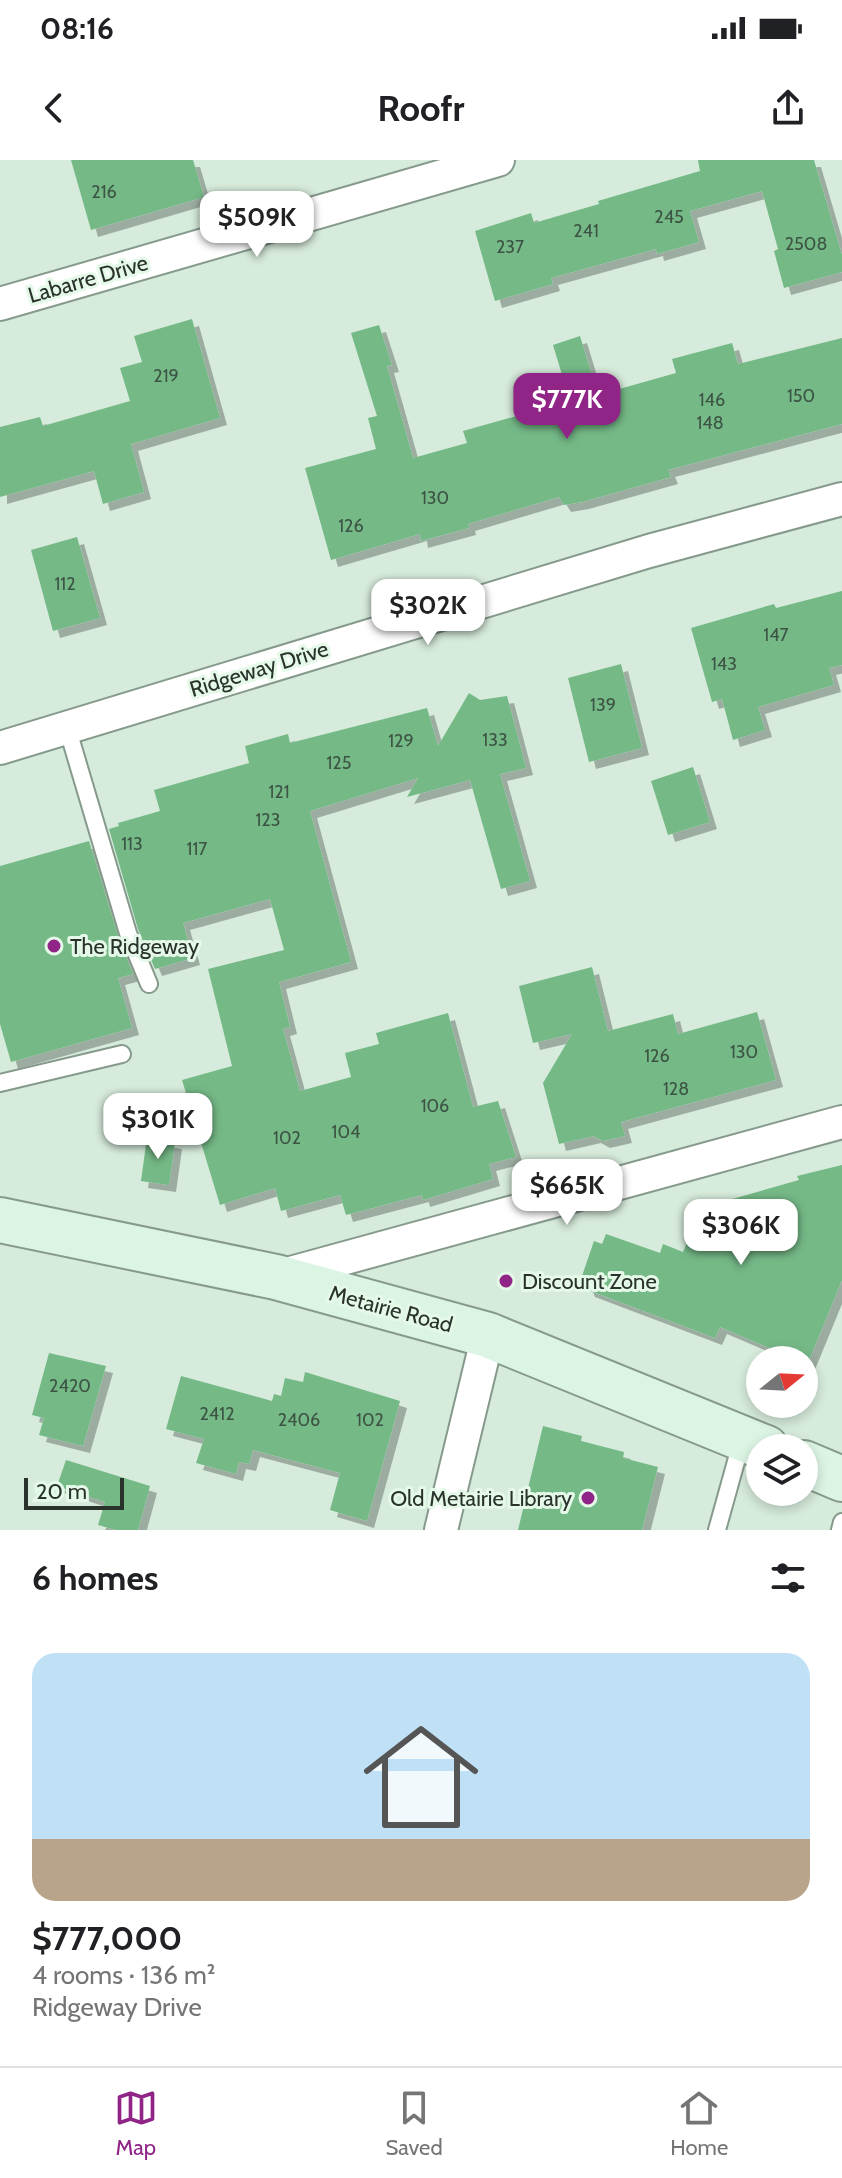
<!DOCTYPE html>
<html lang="en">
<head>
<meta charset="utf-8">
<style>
	:root { --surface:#fff; --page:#f2f2f2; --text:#202124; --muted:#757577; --line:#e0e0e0; --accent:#912487 }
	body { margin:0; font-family:Cabin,sans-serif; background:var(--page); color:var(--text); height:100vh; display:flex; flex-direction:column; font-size:30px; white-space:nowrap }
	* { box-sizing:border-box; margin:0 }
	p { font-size:26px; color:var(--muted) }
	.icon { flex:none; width:44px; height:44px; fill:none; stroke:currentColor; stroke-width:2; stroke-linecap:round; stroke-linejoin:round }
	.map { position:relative; height:1370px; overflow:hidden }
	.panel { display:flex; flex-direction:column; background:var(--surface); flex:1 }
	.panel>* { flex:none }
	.needle { width:52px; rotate:72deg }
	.controls { position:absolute; left:746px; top:1186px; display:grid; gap:16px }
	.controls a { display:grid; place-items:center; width:72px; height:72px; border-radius:50%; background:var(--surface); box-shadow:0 4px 12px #0003; font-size:40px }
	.scale { position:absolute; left:24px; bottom:20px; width:100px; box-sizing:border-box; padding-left:8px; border:4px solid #2a322c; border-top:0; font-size:22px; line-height:28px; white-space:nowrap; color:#2a322c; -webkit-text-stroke:6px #e4f9e8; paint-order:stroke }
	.price { position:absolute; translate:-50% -68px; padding:0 18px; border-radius:16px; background:#fff; color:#222; font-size:26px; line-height:52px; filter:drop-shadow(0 2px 4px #0008) }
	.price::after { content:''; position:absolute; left:50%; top:48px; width:24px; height:18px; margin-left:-12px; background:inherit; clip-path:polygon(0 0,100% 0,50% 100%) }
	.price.active { background:var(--accent); color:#fff }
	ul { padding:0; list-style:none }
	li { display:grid; align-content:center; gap:16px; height:424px; padding:0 32px }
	li span { display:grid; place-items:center; height:248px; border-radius:24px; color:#555 }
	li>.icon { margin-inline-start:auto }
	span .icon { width:144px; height:144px; fill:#fffc; stroke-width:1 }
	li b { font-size:34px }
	h2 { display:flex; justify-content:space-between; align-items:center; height:96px; padding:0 32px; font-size:34px }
	.status { display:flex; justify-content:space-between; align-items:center; height:56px; padding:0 40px; background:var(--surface); direction:ltr }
	.status svg { height:22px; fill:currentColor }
	header { display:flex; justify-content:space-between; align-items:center; height:104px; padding:0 32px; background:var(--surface); font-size:36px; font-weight:700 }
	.tab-bar { display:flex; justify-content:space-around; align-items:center; height:112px; border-top:2px solid var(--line); background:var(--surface); font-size:22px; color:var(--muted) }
	.tab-bar a { display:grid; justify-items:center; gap:4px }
	.tab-bar .active { color:var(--accent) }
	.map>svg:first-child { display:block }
	.building { fill:#74b987; filter:url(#shadow) }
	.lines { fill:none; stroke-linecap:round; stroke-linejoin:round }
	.lane-casing { stroke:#869a8b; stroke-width:20 }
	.street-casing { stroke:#869a8b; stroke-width:36 }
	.secondary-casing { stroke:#869a8b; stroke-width:48 }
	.lane { stroke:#fff; stroke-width:16 }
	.street { stroke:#fff; stroke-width:32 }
	.secondary { stroke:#dcf4e3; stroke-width:44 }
	.poi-dot { fill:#912487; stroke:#e4f9e8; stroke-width:3 }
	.labels { text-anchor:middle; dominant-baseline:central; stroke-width:6; stroke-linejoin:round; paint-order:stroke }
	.number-label { font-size:18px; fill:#3c5443 }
	.street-label { font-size:22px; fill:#2a322c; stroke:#e4f9e8 }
	.poi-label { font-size:22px; fill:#2a322c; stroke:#e4f9e8; text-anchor:start }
</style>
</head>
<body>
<div class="status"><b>08:16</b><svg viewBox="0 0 49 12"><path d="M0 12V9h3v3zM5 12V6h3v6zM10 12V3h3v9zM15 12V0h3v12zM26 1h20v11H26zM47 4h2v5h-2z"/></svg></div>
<header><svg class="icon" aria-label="back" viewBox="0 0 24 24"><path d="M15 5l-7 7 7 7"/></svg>Roofr<svg class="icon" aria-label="share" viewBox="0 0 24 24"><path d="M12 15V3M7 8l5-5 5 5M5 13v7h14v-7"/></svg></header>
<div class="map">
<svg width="842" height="1370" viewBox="0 0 842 1370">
	<defs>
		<filter id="shadow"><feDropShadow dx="7" dy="7" stdDeviation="0" flood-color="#0004"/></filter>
	</defs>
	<rect width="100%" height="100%" fill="#d6ebdb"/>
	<g class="building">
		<path d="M 71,0 L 193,0 L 204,37 L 91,70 Z"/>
		<path d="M 698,0 L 814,0 L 842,95 L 842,112 L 784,128 L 774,91 L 778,89 L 762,31 L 690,51 L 699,82 L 657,94 L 656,89 L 551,118 L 553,124 L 495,141 L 475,71 L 531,53 L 534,63 L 599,44 L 598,41 L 700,11 Z"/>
		<path d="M 192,159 L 220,258 L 131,284 L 144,332 L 103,344 L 94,311 L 0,337 L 0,267 L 40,257 L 43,266 L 130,241 L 120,208 L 142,202 L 134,176 Z"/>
		<path d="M 379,165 L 392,205 L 387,206 L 413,298 L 467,283 L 463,271 L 570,241 L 553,185 L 580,176 L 598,235 L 676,213 L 672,199 L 732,183 L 738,204 L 842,178 L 842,264 L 668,310 L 671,317 L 582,342 L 564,345 L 559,337 L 468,364 L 469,368 L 421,381 L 420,374 L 331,400 L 305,308 L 376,289 L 368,258 L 377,256 L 351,173 Z"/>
		<path d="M 77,377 L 100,458 L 53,471 L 31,390 Z"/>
		<path d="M 842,431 L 842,505 L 829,508 L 834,525 L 758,547 L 765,570 L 733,580 L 722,539 L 712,542 L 691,468 L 774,444 L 776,448 Z"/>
		<path d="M 621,504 L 642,588 L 589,602 L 568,518 Z"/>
		<path d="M 469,533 L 480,540 L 507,536 L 526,608 L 500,614 L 530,721 L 501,729 L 470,620 L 407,637 L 418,618 L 310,651 L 351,802 L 279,822 L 290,867 L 283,869 L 300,931 L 351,917 L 345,893 L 379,884 L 376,873 L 448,853 L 473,947 L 498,941 L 516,997 L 489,1004 L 493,1019 L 423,1040 L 422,1035 L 346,1055 L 340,1035 L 281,1051 L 275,1028 L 220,1045 L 182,920 L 232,906 L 208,809 L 284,790 L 270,739 L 183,763 L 193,798 L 155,809 L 138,769 L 109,669 L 119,666 L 118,663 L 160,651 L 154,630 L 249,603 L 245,586 L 288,574 L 290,583 L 427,548 L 438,586 Z"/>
		<path d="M 693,607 L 710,662 L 668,675 L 651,621 Z"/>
		<path d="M 89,681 L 118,776 L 133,814 L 118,818 L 132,868 L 11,902 L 0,864 L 0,706 Z"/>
		<path d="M 592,807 L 608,871 L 673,854 L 678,874 L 757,852 L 776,920 L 621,962 L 625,976 L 603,981 L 594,976 L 559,984 L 543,923 L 572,874 L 533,883 L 519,826 Z"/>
		<path d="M 147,977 L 175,982 L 169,1025 L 141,1021 Z"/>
		<path d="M 842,1005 L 842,1120 L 807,1205 L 804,1200 L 797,1200 L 720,1167 L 715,1178 L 588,1130 L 582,1116 L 594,1081 L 602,1084 L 606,1074 L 660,1093 L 663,1084 L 683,1092 L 701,1048 L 799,1020 L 797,1016 Z"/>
		<path d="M 49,1193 L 106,1206 L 83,1286 L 39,1275 L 44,1258 L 32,1255 Z"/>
		<path d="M 305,1212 L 400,1241 L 367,1361 L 330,1350 L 340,1313 L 253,1290 L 249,1304 L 239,1302 L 236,1314 L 196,1303 L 204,1279 L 166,1269 L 181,1216 L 272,1241 L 274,1234 L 281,1236 L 285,1218 L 303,1222 Z"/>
		<path d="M 543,1266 L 582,1276 L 581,1281 L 624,1292 L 623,1298 L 658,1307 L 642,1370 L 518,1370 Z"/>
		<path d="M 66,1300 L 150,1326 L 138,1370 L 116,1370 L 98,1365 L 105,1342 L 57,1326 Z"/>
	</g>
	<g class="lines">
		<defs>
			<g id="lane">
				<path d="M 67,567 L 128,773 L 149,824"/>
				<path d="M 0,923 L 122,894"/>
				<path d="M 717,1370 L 742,1280"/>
				<path d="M 840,1370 L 842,1362"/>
			</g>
			<g id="street">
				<path d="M 0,144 L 498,0"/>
				<path d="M 0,588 L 649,391 L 842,339"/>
				<path d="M 276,1117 L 842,962"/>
				<path d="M 441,1370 L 488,1175"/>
			</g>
			<g id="secondary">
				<path d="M 0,1060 L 276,1117 L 488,1175 L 766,1288"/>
				<path d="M 804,1303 L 842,1319"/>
			</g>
		</defs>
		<use href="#lane" class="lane-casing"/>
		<use href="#street" class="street-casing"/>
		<use href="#secondary" class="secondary-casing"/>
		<use href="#lane" class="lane"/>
		<use href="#street" class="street"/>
		<use href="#secondary" class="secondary"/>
	</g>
	<g class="poi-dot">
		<circle cx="54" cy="786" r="8"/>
		<circle cx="506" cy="1121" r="8"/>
		<circle cx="588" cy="1338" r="8"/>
	</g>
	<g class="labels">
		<g class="number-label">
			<text x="104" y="32">216</text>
			<text x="669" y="57">245</text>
			<text x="586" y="71">241</text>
			<text x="806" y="84">2508</text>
			<text x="510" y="87">237</text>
			<text x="166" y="216">219</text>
			<text x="801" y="236">150</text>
			<text x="712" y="240">146</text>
			<text x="710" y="263">148</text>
			<text x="435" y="338">130</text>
			<text x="351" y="366">126</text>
			<text x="65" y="424">112</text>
			<text x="776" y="475">147</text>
			<text x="724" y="504">143</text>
			<text x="603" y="545">139</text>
			<text x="495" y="580">133</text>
			<text x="401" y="581">129</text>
			<text x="339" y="603">125</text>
			<text x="279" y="632">121</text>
			<text x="268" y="660">123</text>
			<text x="132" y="684">113</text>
			<text x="197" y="689">117</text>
			<text x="744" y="892">130</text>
			<text x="657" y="896">126</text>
			<text x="676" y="929">128</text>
			<text x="435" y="946">106</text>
			<text x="346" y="972">104</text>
			<text x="287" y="978">102</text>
			<text x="70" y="1226">2420</text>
			<text x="217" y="1254">2412</text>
			<text x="299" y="1260">2406</text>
			<text x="370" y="1260">102</text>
		</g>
		<g class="street-label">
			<text transform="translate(88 119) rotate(-16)">Labarre Drive</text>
			<text transform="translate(259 509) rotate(-17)">Ridgeway Drive</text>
			<text transform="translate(391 1149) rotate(15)">Metairie Road</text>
		</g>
		<g class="poi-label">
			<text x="70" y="786">The Ridgeway</text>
			<text x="522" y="1121">Discount Zone</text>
			<text x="572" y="1338" text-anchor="end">Old Metairie Library</text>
		</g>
	</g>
</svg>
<div class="controls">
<a><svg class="needle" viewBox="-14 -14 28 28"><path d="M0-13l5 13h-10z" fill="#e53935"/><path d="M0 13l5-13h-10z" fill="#757577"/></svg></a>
<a><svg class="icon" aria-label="layers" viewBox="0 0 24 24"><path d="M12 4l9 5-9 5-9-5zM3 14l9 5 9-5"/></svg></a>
</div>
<div class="scale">20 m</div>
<b class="price" style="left:257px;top:99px">$509K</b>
<b class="price active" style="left:567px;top:281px">$777K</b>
<b class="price" style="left:428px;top:487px">$302K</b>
<b class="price" style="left:158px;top:1001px">$301K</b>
<b class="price" style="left:567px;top:1067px">$665K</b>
<b class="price" style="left:741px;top:1107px">$306K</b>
</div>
<section class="panel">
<h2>6 homes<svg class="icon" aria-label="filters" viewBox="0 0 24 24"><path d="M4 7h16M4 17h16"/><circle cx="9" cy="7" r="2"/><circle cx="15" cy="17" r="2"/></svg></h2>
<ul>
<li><span style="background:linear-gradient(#bfe0f5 75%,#b9a48a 0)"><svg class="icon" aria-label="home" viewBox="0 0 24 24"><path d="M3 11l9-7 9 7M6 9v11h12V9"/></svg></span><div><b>$777,000</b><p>4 rooms · 136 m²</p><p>Ridgeway Drive</p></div></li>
</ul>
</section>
<nav class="tab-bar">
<a class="active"><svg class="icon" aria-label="map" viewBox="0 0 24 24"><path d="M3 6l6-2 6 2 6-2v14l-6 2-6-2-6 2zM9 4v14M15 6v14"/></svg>Map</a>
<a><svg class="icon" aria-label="saved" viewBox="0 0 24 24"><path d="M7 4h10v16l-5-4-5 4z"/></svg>Saved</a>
<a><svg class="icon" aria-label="home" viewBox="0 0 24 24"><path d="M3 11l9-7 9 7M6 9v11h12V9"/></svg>Home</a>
</nav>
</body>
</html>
